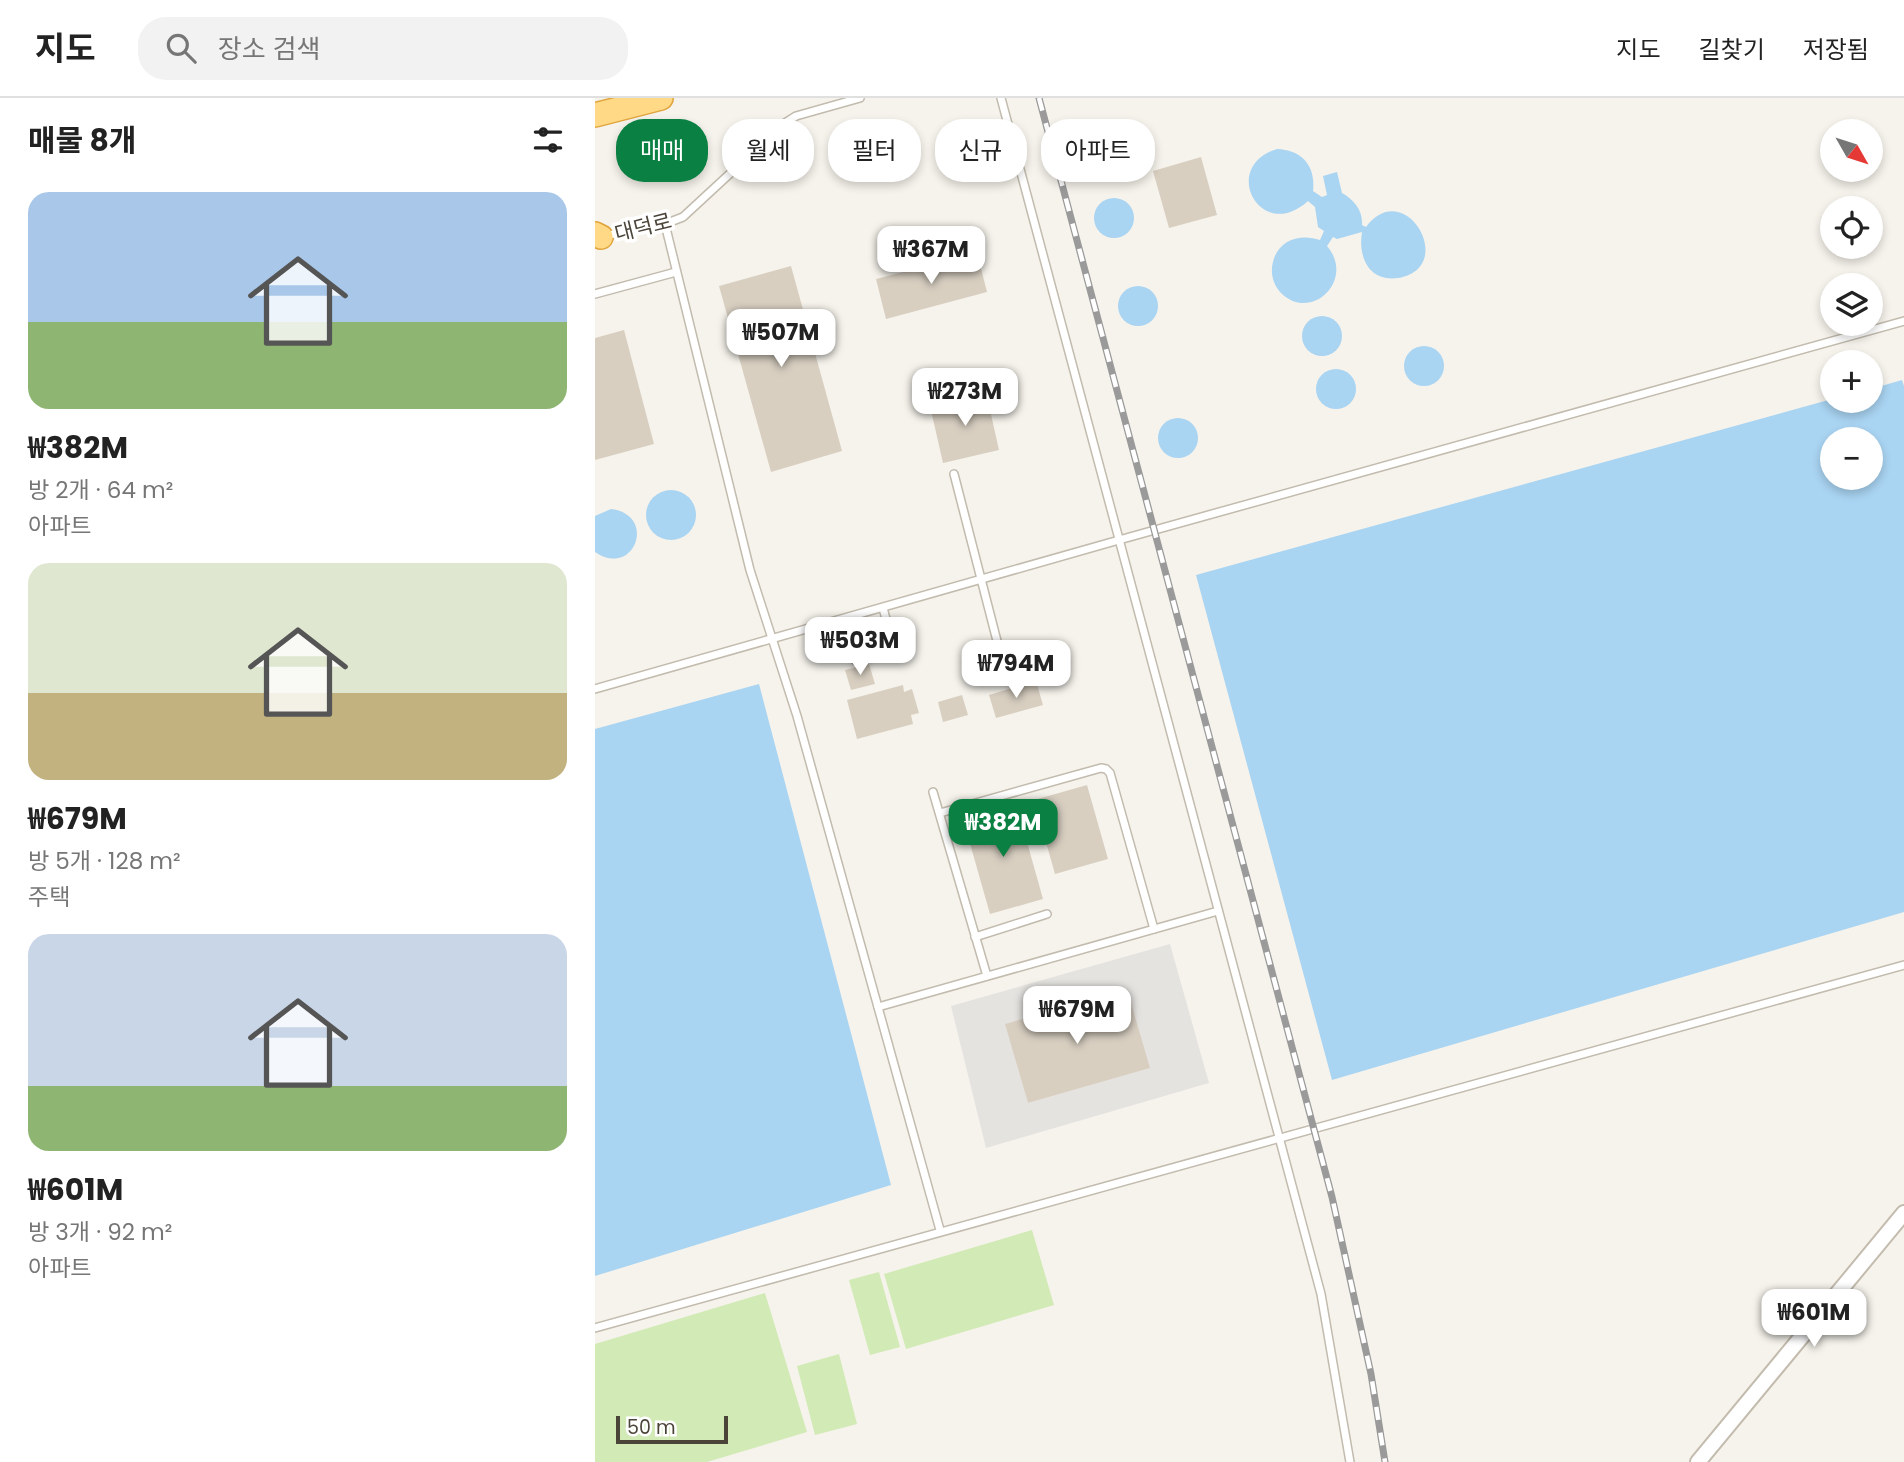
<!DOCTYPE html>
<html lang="ko">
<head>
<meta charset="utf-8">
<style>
	:root { --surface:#fff; --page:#f2f2f2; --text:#222; --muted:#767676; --line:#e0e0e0; --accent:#0b8043 }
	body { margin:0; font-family:Poppins,"Noto Sans KR",sans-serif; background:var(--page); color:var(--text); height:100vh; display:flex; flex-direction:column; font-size:26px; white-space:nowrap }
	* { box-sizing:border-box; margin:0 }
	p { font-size:23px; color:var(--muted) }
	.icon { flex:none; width:38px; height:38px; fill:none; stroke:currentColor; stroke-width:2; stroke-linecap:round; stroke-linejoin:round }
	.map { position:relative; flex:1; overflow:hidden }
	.panel { display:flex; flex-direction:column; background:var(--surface); width:595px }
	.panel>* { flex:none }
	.hud { position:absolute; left:21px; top:21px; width:665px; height:63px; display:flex; gap:14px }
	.needle { width:46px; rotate:129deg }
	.buttons { position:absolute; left:1225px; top:21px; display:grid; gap:14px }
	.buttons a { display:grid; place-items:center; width:63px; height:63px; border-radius:50%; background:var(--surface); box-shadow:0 4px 10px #0003; font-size:35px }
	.scale { position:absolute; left:21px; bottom:18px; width:112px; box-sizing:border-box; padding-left:7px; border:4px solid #4b4439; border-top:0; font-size:19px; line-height:24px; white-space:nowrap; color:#4b4439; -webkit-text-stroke:5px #fff; paint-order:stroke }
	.price { position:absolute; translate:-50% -60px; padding:0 16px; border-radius:14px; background:#fff; color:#222; font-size:23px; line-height:46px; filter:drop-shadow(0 2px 4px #0008) }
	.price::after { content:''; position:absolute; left:50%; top:42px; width:21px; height:16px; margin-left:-10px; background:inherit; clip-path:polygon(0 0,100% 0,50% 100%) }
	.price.current { background:var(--accent); color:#fff }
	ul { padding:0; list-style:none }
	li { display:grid; align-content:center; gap:14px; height:371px; padding:0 28px }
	li span { display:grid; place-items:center; height:217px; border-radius:21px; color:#555 }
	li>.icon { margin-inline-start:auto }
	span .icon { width:126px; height:126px; fill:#fffc; stroke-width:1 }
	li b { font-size:30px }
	h2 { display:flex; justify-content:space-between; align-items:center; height:84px; padding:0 28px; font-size:30px }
	.pill { padding:0 24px; border-radius:28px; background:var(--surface); box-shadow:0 4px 10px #0003; font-size:24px; line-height:63px }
	.pill.current { background:var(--accent); color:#fff }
	header { display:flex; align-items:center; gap:42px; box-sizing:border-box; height:98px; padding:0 35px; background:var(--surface); border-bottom:2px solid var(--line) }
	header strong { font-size:33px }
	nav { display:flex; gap:38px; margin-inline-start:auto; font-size:24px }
	.search { width:490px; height:63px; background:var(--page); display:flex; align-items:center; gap:18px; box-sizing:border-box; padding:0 24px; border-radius:28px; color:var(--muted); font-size:26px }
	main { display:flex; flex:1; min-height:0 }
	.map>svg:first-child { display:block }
	.green { fill:#d2eab5 }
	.parking { fill:#e5e3e0; fill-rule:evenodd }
	.water { fill:#a9d4f2; fill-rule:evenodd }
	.building { fill:#d8cfc1 }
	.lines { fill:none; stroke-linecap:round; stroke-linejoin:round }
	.service-casing { stroke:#c2bbae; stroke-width:10 }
	.minor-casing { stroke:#c2bbae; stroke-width:18 }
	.trunk-casing { stroke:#e0a43c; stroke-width:26 }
	.service { stroke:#fff; stroke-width:7 }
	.minor { stroke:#fff; stroke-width:14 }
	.trunk { stroke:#ffd985; stroke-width:23 }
	.rail-casing { stroke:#9a9a9a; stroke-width:7 }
	.rail { stroke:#fff; stroke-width:4.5; stroke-dasharray:13; stroke-linecap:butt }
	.labels { text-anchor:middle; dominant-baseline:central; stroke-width:7; stroke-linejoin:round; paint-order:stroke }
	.street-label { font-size:21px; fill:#4b4439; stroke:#fff }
</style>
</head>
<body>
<header>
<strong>지도</strong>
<div class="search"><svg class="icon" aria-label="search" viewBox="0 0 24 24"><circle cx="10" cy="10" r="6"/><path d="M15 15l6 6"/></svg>장소 검색</div>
<nav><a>지도</a><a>길찾기</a><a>저장됨</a></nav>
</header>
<main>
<section class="panel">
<h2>매물 8개<svg class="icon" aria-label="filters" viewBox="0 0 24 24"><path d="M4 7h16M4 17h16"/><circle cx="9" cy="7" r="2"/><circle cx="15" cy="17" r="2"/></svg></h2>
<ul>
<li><span style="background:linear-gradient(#a9c7e8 60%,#8fb573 0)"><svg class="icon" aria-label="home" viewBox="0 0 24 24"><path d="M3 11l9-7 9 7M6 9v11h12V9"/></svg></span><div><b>₩382M</b><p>방 2개 · 64 m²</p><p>아파트</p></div></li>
<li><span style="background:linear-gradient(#dfe7d0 60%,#c2b280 0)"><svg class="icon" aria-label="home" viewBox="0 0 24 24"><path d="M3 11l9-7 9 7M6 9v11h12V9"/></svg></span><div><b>₩679M</b><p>방 5개 · 128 m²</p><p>주택</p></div></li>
<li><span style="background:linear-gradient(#c9d6e8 70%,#8fb573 0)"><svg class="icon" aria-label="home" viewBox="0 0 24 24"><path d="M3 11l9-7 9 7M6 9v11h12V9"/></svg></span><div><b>₩601M</b><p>방 3개 · 92 m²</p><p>아파트</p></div></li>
</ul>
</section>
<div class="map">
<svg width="1309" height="1364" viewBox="0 0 1309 1364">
	<rect width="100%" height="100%" fill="#f6f3ec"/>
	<g class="green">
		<path d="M 437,1132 L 459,1207 L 311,1251 L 289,1176 Z"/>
		<path d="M 284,1174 L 305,1249 L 275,1257 L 254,1182 Z"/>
		<path d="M 170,1195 L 212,1334 L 112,1364 L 0,1364 L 0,1246 Z"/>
		<path d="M 244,1256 L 262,1326 L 220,1337 L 202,1268 Z"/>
	</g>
	<path class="parking" d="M 575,846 L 614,985 L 391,1050 L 356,908 ZM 532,891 L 554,970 L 433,1005 L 411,926 Z"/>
	<g class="water">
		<path d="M 682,51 C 707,52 721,68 718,93 L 727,99 L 732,97 L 728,78 L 742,74 L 747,95 C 759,102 768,112 767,127 L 771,129 C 810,77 864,170 803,180 C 773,184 763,158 767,134 L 742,141 L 738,139 L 732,148 C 761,182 716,225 686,195 C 678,186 675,175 678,164 C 683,142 705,135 725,142 L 729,133 L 723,129 L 720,109 L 713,103 C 666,146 624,69 682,51 Z"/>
		<circle cx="519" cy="120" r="20"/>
		<circle cx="543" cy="208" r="20"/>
		<circle cx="727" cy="238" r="20"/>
		<circle cx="829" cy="268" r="20"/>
		<circle cx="741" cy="291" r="20"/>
		<path d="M 1307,282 L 1309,288 L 1309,814 L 737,982 L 601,477 L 1237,301 L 1276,303 L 1276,291 ZM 1237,341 L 1276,341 L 1276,380 L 1237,380 Z"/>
		<circle cx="583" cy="340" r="20"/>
		<circle cx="76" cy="417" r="25"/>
		<path d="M 16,411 C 63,417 39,481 0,454 L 0,418 Z"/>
		<path d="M 164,586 L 296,1087 L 0,1178 L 0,631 Z"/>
	</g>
	<g class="building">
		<path d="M 606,59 L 622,117 L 574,130 L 558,73 Z"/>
		<path d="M 382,155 L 392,194 L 291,221 L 281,181 Z"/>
		<path d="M 196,168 L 247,353 L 176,374 L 124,188 Z"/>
		<path d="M 29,232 L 59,346 L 0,362 L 0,240 Z"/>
		<path d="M 391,294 L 404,352 L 348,365 L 335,308 Z"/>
		<path d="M 274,566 L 280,586 L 256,592 L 250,572 Z"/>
		<path d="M 441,583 L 448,607 L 401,620 L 394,597 Z"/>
		<path d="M 308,587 L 309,594 L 317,591 L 324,615 L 316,617 L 318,626 L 262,641 L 252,602 Z"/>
		<path d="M 367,597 L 373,617 L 348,624 L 343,604 Z"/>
		<path d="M 492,687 L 513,761 L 460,776 L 439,702 Z"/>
		<path d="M 421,705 L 448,801 L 395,816 L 368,721 Z"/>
		<path d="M 532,891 L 555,970 L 433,1005 L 410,926 Z"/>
	</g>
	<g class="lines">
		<defs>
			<g id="service">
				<path d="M 406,0 L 726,1196 L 755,1364"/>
				<path d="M 70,126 L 155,472 L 202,618 L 345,1132"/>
				<path d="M 9,138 L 70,126 L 88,119 L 154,58 L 179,32 L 201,18 L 265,0"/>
				<path d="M 0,196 L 81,174"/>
				<path d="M 359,376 L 410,574"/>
				<path d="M 260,562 L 299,550 L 288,510"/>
				<path d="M 0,591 L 524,442 L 1309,223"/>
				<path d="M 338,694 L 392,878"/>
				<path d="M 345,715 L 506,670 L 511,671 L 515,675 L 559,831"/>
				<path d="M 380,839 L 452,816"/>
				<path d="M 283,909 L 623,813"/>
				<path d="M 0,1230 L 1309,867"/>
			</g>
			<path id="minor" d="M 1103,1364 L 1309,1115"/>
			<g id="trunk">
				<path d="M 0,17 L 66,0"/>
				<path d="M 0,136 L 6,139"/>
			</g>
		</defs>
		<use href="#service" class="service-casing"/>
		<use href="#minor" class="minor-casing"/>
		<use href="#trunk" class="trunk-casing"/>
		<use href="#service" class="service"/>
		<use href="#minor" class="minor"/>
		<use href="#trunk" class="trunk"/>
		<defs>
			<path id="rail" d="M 444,0 L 737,1099 L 776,1276 L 790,1364"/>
		</defs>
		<use href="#rail" class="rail-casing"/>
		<use href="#rail" class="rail"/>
	</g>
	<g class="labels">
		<g class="street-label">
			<text transform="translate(48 129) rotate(-14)">대덕로</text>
		</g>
	</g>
</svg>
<div class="buttons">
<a><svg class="needle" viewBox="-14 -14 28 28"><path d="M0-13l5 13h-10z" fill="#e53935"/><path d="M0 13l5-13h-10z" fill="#767676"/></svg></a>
<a><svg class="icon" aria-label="locate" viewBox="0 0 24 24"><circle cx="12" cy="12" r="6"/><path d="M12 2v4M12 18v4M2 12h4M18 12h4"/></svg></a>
<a><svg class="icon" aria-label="layers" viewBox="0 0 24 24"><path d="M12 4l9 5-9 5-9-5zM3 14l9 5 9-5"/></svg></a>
<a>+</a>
<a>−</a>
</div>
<div class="scale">50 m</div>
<b class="price" style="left:336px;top:188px">₩367M</b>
<b class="price" style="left:186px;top:271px">₩507M</b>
<b class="price" style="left:370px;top:330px">₩273M</b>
<b class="price" style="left:265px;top:579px">₩503M</b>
<b class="price" style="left:421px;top:602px">₩794M</b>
<b class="price current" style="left:408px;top:761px">₩382M</b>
<b class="price" style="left:482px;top:948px">₩679M</b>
<b class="price" style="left:1219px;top:1251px">₩601M</b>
<div class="hud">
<a class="pill current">매매</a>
<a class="pill">월세</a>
<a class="pill">필터</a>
<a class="pill">신규</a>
<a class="pill">아파트</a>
</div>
</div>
</main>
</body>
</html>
